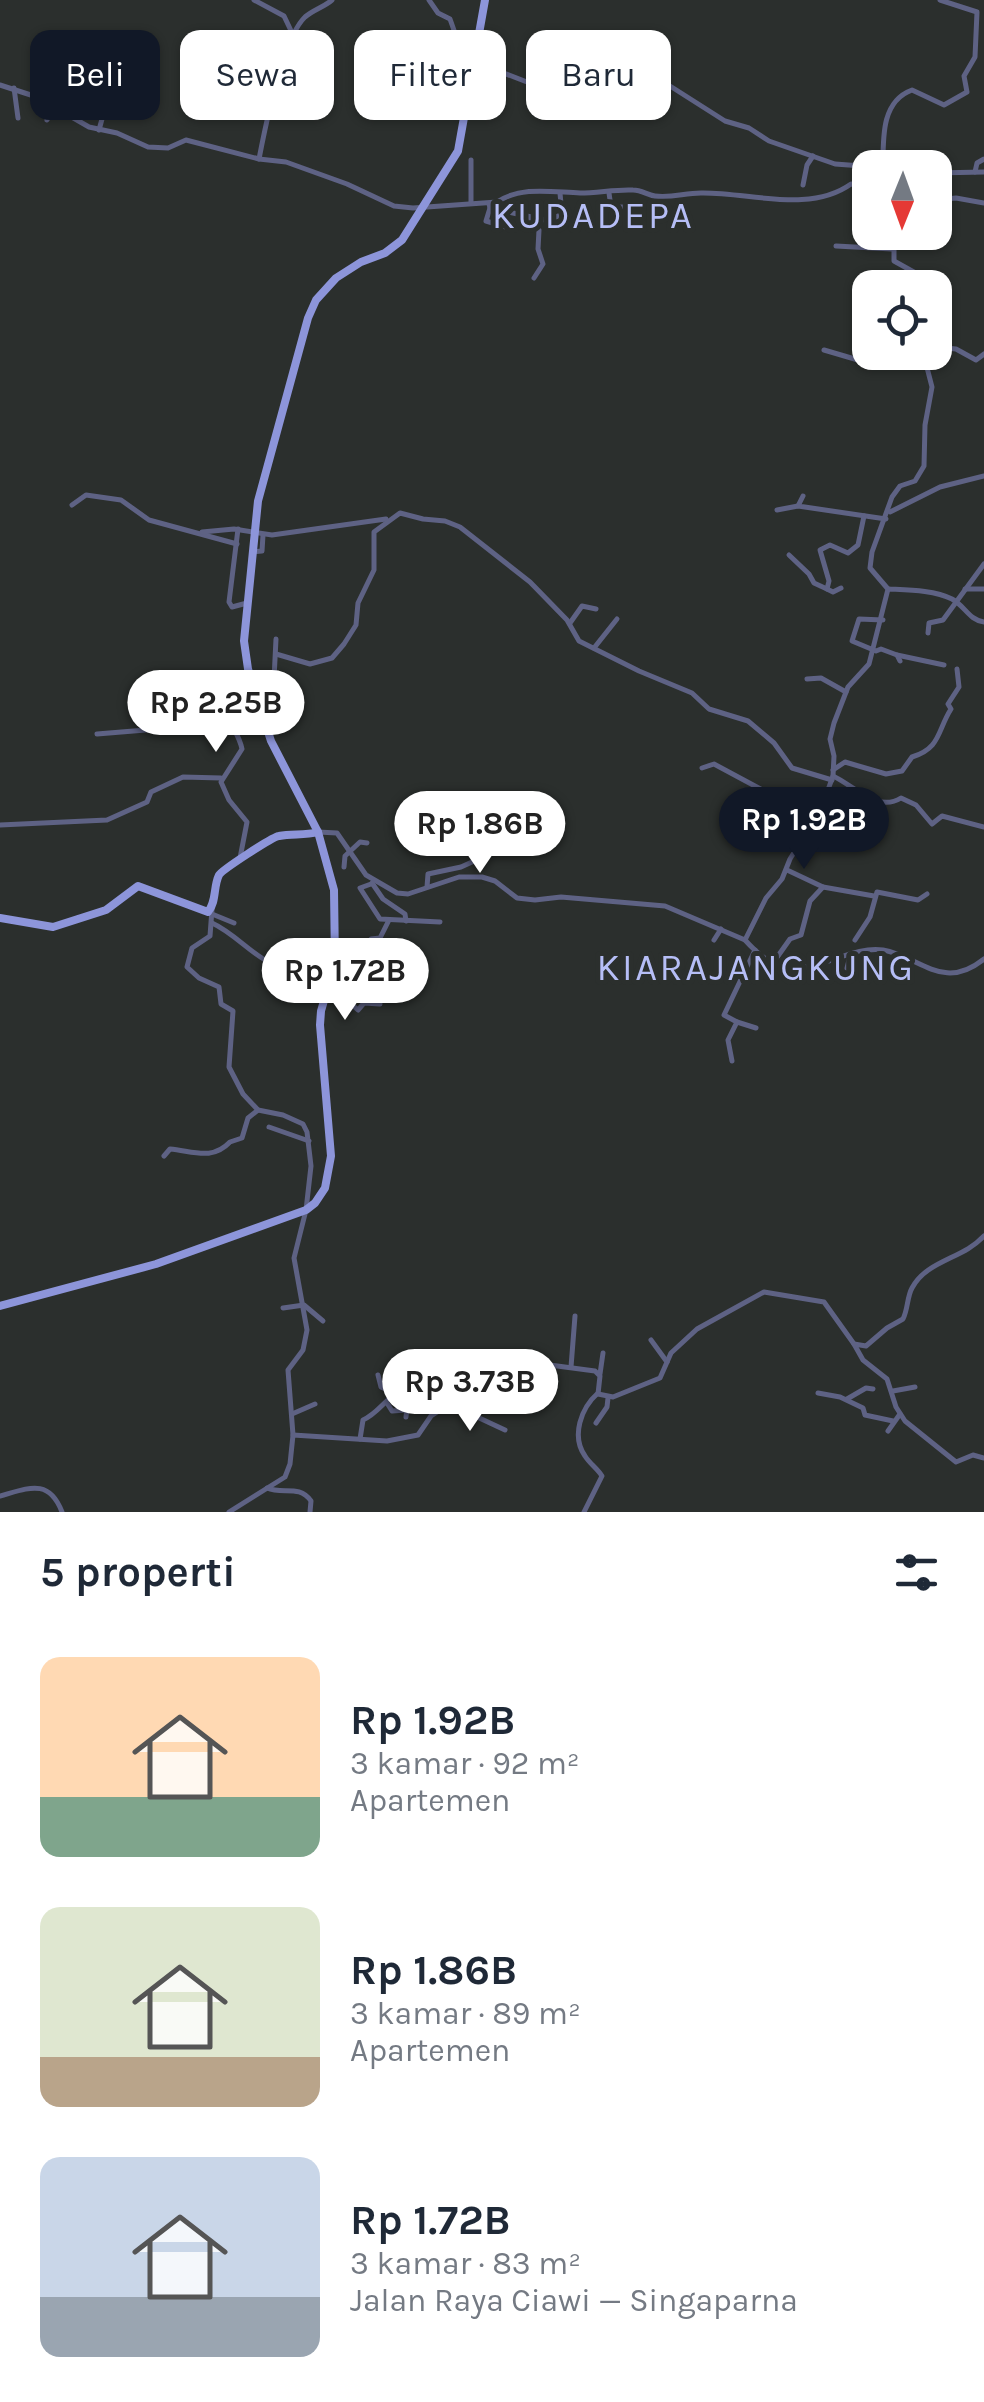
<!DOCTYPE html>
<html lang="id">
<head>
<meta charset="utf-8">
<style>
	:root { --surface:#fff; --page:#f2f2f3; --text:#1f2937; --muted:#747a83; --accent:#111827 }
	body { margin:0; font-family:Karla,sans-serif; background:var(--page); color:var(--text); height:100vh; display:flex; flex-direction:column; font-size:38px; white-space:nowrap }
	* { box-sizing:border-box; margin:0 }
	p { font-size:32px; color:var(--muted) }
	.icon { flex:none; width:55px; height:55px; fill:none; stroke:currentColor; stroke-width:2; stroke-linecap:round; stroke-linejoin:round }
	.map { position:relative; height:1512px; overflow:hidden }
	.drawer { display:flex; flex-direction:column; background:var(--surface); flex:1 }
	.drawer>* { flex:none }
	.guide { position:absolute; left:30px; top:30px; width:925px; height:90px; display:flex; gap:20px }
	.needle { width:65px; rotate:181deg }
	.tools { position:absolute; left:852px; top:150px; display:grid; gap:20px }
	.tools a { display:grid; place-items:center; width:100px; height:100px; border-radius:20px; background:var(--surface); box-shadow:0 2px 8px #0004; font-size:50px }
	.price { position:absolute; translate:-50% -85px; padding:0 22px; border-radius:35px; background:#fff; color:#222; font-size:32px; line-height:65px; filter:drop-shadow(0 2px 5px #0008) }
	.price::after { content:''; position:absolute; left:50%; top:60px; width:30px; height:22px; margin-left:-15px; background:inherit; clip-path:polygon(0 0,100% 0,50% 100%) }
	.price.on { background:var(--accent); color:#fff }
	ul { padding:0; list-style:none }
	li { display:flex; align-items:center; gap:30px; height:250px; padding:0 40px }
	li span { display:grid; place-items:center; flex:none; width:280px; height:200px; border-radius:20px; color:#555 }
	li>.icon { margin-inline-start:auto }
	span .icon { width:120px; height:120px; fill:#fffc; stroke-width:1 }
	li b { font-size:42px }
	h2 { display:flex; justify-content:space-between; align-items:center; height:120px; padding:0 40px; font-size:42px }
	.pill { padding:0 35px; border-radius:20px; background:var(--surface); box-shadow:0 2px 8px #0004; font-size:35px; line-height:90px }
	.pill.on { background:var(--accent); color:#fff }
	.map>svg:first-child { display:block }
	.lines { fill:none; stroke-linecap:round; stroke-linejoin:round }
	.minor { stroke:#5e6284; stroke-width:5 }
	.major { stroke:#8d95da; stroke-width:8 }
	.labels { text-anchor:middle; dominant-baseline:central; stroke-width:10; stroke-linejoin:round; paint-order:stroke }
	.quarter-label { font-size:38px; letter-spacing:2.5px; fill:#b6bef6; stroke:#2b2f2d }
</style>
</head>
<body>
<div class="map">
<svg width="984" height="1512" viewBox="0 0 984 1512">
	<rect width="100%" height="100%" fill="#2b2f2d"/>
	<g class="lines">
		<g class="minor">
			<path d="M 254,0 L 284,16 L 294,37"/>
			<path d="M 429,0 L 438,13 L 450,19 L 456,36 L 476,42"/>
			<path d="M 475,62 L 527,82 L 553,83 L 568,89 L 583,85 L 623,63 L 659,79 L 725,121 L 749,128 L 769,141 L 835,164 L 889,168"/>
			<path d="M 0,85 L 37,97 L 89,127 L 117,133 L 148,147 L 168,148 L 186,140 L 259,159 L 286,162 L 347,184 L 394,206 L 413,208 L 497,202 C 521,186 551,192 580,193 C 598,193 616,189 633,190 C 642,190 647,195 655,196 C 673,198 684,193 701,193 C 749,192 809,214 851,184 L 870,186"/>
			<path d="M 14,88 L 18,118"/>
			<path d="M 47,120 L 53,108"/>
			<path d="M 99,130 L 108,97"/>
			<path d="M 259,159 C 265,128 283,38 305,17 C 313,10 324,7 332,0"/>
			<path d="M 883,165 C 883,136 882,101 912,90 L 944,105 L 967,92 L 964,76 L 975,57 L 977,12 L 940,0"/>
			<path d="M 975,172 L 977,163 L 984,159"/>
			<path d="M 935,173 L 984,172"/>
			<path d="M 803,185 L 807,165 L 813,156"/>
			<path d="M 609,193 L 611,207 L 627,207"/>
			<path d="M 935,200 L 956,198 L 984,203"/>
			<path d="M 471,203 L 471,160"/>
			<path d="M 489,204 L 490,208 L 545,220 L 562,215 L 560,193"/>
			<path d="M 490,208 L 486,221 L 506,227"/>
			<path d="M 531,217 L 530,225 L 539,230 L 538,249 L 543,264 L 534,278"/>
			<path d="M 894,232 L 894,261 L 921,276 L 929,288"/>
			<path d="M 836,246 L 892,249"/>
			<path d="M 824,350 L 858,360 L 882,352"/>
			<path d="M 910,352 L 923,354"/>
			<path d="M 926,362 L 938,363 L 946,348 L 956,349 L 976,360 L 984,354"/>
			<path d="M 803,496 L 798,506 L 886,519"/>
			<path d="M 72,505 L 86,495 L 121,500 L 149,520 L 237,544"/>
			<path d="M 777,510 L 798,506"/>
			<path d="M 890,512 L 940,487 L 984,476"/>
			<path d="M 238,529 L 229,602 L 232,607 L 247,603"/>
			<path d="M 202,532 L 234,529 L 272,535 L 386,519"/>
			<path d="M 252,552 L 262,551 L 263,535"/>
			<path d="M 789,555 L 809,574 L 814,583 L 827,589 L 829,581 L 820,550 L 830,545 L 848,553 L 858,545 L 864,516"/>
			<path d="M 827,589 L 833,592 L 841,588"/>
			<path d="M 888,589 C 908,590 934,590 952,599 C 965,606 969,620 984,622"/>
			<path d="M 965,589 L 984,589"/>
			<path d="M 883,620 L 859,619 L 852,641 L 876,651 L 881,649 L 897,655 L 900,661"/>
			<path d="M 570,623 L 582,606 L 596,609"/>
			<path d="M 928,633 L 929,623 L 943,620 L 984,564"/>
			<path d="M 594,648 L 617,619"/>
			<path d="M 276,654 L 310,664 L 332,658 L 344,644 L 356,625 L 358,603 L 374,570 L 374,532 L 400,513 L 423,519 L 445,521 L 460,527 L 530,582 L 567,620 L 579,641 L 639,671 L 692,693 L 709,709 L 748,721 L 774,743 L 792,768 L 832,780"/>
			<path d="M 897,655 L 944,665"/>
			<path d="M 807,679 L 821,678 L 846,692"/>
			<path d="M 97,734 L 170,728 C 184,722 193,707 207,705 L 227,717"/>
			<path d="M 702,768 L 714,764 L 766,792 L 821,809"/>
			<path d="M 833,770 L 845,762 L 886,774 L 902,771 L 912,757 C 941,748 937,731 951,709 L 948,704 L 959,687 L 957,669"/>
			<path d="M 833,776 C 853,785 877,813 901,798 L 916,805 L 932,824 L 942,816 L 984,827"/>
			<path d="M 0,825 L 107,820 L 147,802 L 151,792 L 183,777 L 221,778"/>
			<path d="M 318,832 L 337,833 L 366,875 L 397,893 L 408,894 L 459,877 L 482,877 L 495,881 L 517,898 L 535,900 L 561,897 L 665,906 L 745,940 L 766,898 L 782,879 L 790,859 L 821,809 L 833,776 L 834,756 L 830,739 L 834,723 L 848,687 L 869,664 L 888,589 L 870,568 L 872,552 L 892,497 L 900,486 L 915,481 L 924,466 L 925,425 L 932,387 L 923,352"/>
			<path d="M 240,858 L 247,822 L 229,800 L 221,782 L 242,749 C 238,728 220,717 229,695 L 274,679 L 276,639"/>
			<path d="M 344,867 L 345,856 L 360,842 L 367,843"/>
			<path d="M 372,883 L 383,899 L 405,914 L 406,921"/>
			<path d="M 371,884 L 360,888 L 380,919 L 440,922"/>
			<path d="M 427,887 L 428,874 L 461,867 L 505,847"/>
			<path d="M 823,887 L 874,896"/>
			<path d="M 212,909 L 210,936 L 192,948 L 187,967 L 199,978 L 219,987 L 221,1004 L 233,1011 L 229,1067 L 243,1094 L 258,1110 L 283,1115 L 303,1124 L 307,1132 L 311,1166 L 306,1210 L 294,1258 L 307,1330 L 303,1350 L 288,1370 L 293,1435"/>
			<path d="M 212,914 L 234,923"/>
			<path d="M 212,923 C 245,938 266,977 307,968 L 328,981"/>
			<path d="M 714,940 L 721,929"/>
			<path d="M 745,940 C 754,950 769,964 783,967 C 815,975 851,945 883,950 C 921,957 943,992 984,959"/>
			<path d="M 855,940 L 870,917 L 877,892 L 918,900 L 927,894"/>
			<path d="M 335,963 L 343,960 L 353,947 L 366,949 L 371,939 L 380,938 L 389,920"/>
			<path d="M 773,963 L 790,939 L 801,935 L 810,901 L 823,887 L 787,870"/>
			<path d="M 847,968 L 850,956"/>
			<path d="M 330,985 L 358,1010 L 364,1003 L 380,1004"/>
			<path d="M 737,1022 L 756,1028"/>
			<path d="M 732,1061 L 728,1040 L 737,1022 L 724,1015 L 755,950"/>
			<path d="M 269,1127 L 309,1141"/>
			<path d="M 164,1156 L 170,1149 C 193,1151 212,1161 230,1142 L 242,1138 L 248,1118 L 258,1110"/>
			<path d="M 283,1308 L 304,1305 L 323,1321"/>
			<path d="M 651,1340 L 667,1362"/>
			<path d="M 854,1344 L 863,1360 L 887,1379 L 896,1407 L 905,1421 L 956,1462 L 973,1455 L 984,1458"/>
			<path d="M 571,1367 L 575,1316"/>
			<path d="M 600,1374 L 603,1353"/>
			<path d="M 378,1375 L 381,1387 L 394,1393"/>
			<path d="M 893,1391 L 915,1387"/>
			<path d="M 818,1393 L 840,1397 L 863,1408 L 865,1415 L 893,1421"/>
			<path d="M 417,1398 L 423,1401 L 449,1402"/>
			<path d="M 847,1399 L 866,1388 L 873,1389"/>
			<path d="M 456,1400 L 475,1416 L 505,1430"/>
			<path d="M 387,1403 L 392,1411 L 406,1410"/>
			<path d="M 292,1414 L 315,1404"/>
			<path d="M 406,1417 L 407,1408 L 425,1403"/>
			<path d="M 596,1423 L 607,1407 L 608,1398"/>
			<path d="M 888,1431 L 900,1414"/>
			<path d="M 360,1439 L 363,1420 C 381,1412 386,1395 407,1389"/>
			<path d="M 267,1488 C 283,1495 299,1484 311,1501 L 310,1512"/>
			<path d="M 0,1496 C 29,1488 49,1478 62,1512"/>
			<path d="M 229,1512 L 285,1477 L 290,1464 L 293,1435 L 387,1441 L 418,1435 L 431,1416 L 462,1396 L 502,1390 L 515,1370 L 527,1362 L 595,1371 L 600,1376 L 598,1394 L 613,1397 L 660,1378 L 671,1353 L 697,1329 L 764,1292 L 824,1302 L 854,1344 L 866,1346 L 887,1328 L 903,1319 C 908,1309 907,1297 912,1288 C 927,1260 963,1259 984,1236"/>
			<path d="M 584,1512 L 602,1476 C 597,1468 590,1464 585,1456 C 571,1436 581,1408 598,1393"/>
		</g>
		<g class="major">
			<path d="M 0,918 L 53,927 L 106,910 L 138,886 L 208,912 C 217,901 213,887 219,875 C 222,870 272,837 279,836 C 292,833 304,836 318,832"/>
			<path d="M 0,1306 L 156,1264 L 306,1210 L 315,1203 L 325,1188 L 331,1156 L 320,1025 L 321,1011 L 335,963 L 334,890 L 318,832 L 271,741 L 248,669 L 244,641 L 258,501 L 308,318 L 316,300 L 336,278 L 361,262 L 385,253 L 402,240 L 458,151 L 485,0"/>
		</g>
	</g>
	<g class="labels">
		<g class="quarter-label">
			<text x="593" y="215">KUDADEPA</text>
			<text x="756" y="967">KIARAJANGKUNG</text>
		</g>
	</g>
</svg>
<div class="tools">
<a><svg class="needle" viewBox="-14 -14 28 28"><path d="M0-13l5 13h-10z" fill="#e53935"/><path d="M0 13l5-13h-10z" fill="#747a83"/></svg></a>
<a><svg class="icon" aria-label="locate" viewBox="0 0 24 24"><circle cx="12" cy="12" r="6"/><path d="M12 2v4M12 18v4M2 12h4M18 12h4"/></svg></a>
</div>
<b class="price" style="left:216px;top:755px">Rp 2.25B</b>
<b class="price on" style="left:804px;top:872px">Rp 1.92B</b>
<b class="price" style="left:480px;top:876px">Rp 1.86B</b>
<b class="price" style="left:345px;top:1023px">Rp 1.72B</b>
<b class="price" style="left:470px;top:1434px">Rp 3.73B</b>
<div class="guide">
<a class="pill on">Beli</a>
<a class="pill">Sewa</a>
<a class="pill">Filter</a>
<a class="pill">Baru</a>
</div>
</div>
<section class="drawer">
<h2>5 properti<svg class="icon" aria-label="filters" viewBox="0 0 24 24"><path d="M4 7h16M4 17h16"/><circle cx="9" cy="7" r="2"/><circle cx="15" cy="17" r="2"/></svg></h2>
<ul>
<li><span style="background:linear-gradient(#ffd9b3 70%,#7fa58c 0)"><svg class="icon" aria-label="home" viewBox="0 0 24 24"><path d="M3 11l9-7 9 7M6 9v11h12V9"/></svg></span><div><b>Rp 1.92B</b><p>3 kamar · 92 m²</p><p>Apartemen</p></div></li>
<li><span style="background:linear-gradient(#dfe7d0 75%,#b9a48a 0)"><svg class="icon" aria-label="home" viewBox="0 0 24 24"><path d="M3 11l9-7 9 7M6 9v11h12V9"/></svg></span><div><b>Rp 1.86B</b><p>3 kamar · 89 m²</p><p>Apartemen</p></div></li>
<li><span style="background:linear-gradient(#c9d6e8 70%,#9aa5b1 0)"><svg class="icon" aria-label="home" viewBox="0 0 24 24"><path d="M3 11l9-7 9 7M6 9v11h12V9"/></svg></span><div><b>Rp 1.72B</b><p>3 kamar · 83 m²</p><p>Jalan Raya Ciawi — Singaparna</p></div></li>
</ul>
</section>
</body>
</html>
